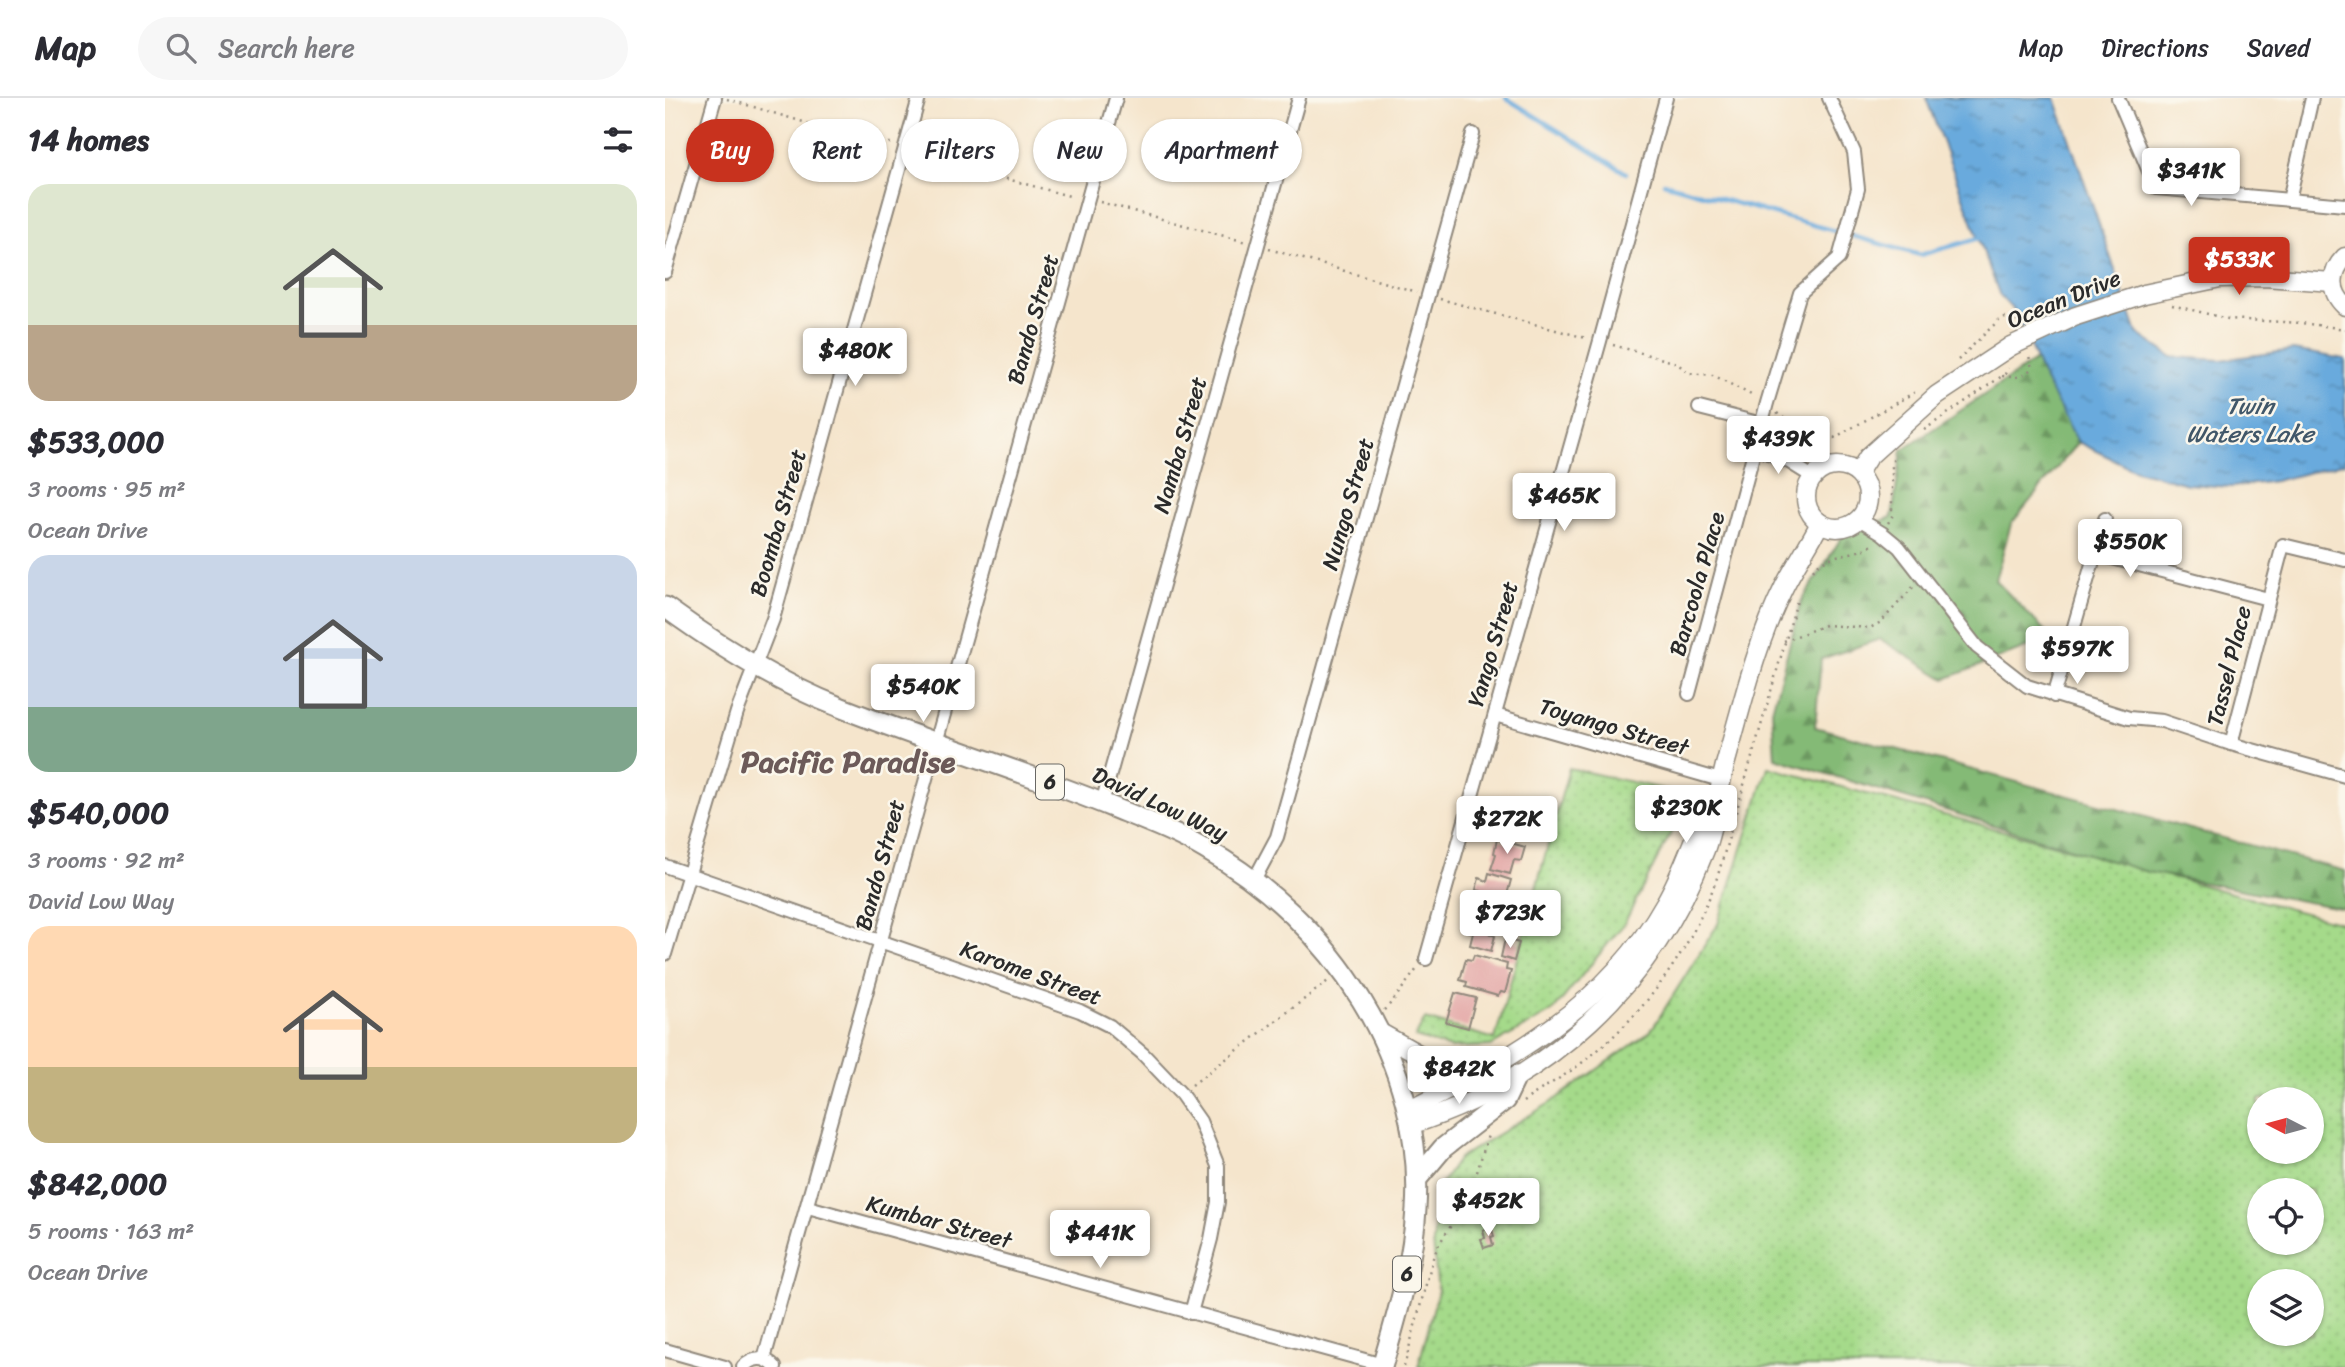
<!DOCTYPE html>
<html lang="en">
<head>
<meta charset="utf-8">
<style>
	:root { --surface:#fff; --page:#f7f7f7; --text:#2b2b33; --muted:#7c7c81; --line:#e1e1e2; --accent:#c8321e }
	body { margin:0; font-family:Sriracha,sans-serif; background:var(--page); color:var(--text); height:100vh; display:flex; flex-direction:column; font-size:26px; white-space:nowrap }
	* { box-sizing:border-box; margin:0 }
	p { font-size:23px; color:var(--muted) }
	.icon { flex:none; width:38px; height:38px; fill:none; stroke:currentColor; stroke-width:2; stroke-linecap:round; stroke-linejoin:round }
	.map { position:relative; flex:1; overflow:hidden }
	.details { display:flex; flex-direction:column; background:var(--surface); width:665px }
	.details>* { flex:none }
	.guide { position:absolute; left:21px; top:21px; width:665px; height:63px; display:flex; gap:14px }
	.needle { width:46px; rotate:276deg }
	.fabs { position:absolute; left:1582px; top:989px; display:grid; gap:14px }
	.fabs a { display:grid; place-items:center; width:77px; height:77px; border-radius:50%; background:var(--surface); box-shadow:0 2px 5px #0004; font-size:35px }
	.price { position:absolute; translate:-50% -60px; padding:0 16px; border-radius:7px; background:#fff; color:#222; font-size:23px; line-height:46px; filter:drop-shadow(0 2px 4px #0008) }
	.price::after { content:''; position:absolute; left:50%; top:42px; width:21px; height:16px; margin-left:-10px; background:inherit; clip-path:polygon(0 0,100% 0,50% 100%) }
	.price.selected { background:var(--accent); color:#fff }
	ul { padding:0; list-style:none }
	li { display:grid; align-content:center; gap:14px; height:371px; padding:0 28px }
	li span { display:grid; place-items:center; height:217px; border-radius:21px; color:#555 }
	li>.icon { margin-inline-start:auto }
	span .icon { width:126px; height:126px; fill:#fffc; stroke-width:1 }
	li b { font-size:30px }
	h2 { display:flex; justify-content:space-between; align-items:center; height:84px; padding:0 28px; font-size:30px }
	.pill { padding:0 24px; border-radius:32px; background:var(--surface); box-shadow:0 2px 5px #0004; font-size:24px; line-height:63px }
	.pill.selected { background:var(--accent); color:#fff }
	header { display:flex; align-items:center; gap:42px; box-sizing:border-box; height:98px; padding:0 35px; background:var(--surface); border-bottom:2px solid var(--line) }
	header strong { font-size:33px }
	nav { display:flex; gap:38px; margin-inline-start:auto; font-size:24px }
	.search { width:490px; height:63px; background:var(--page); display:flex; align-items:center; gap:18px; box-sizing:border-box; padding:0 24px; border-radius:38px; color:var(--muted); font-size:26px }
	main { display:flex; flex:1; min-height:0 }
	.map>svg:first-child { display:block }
	.green { fill:url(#green-dots); stroke:#68825a; stroke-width:2; fill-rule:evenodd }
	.forest { fill:url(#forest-firs); stroke:#587250; stroke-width:2 }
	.water { fill:url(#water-ripples); stroke:#4a6a84; stroke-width:2 }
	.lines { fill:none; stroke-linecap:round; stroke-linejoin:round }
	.stream { stroke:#69aadd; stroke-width:4.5 }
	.building { fill:#e6b0ae }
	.street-casing { stroke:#90887c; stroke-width:16 }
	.secondary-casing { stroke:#90887c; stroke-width:21 }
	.primary-casing { stroke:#90887c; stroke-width:23 }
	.path { stroke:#90887c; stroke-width:2.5; stroke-dasharray:2 5; stroke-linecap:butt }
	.street { stroke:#fff; stroke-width:12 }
	.secondary { stroke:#fff; stroke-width:18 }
	.primary { stroke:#fff; stroke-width:19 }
	.secondary-bridge-casing { stroke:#90887c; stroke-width:21; stroke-linecap:butt }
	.secondary-bridge { stroke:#fff; stroke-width:18 }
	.labels { text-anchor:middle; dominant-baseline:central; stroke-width:5; stroke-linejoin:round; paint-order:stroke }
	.shield { fill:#fbf7ec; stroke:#696865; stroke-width:2 }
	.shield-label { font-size:21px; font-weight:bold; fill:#2b2b2b }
	.street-label { font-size:23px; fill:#2b2b2b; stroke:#fbf7ec }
	.water-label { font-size:24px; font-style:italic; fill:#415769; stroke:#fbf7ec }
	.district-label { font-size:30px; font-weight:bold; fill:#6c5a59; stroke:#fbf7ec }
</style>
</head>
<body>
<header>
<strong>Map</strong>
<div class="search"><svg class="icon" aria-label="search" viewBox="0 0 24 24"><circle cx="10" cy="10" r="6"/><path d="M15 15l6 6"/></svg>Search here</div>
<nav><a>Map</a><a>Directions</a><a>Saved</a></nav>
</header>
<main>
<section class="details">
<h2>14 homes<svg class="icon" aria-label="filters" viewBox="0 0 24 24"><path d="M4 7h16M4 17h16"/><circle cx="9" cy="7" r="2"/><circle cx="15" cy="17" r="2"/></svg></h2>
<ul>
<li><span style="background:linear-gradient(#dfe7d0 65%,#b9a48a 0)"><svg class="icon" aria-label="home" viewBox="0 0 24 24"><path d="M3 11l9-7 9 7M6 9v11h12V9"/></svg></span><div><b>$533,000</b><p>3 rooms · 95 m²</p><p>Ocean Drive</p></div></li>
<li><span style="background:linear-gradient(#c9d6e8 70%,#7fa58c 0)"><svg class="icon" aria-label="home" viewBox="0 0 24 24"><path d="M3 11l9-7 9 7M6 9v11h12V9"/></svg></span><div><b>$540,000</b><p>3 rooms · 92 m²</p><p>David Low Way</p></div></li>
<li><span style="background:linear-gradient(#ffd9b3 65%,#c2b280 0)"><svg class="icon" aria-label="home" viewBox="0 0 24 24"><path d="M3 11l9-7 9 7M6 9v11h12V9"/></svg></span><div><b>$842,000</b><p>5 rooms · 163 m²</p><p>Ocean Drive</p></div></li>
</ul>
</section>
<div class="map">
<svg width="1680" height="1269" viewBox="0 0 1680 1269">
	<defs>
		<pattern id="green-dots" width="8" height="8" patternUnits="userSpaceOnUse" patternTransform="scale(1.75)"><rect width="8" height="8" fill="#a5da8a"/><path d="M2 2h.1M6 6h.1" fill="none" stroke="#8ebb77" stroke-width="1.8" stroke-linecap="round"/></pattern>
		<pattern id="forest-firs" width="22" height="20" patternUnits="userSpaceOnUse" patternTransform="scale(1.75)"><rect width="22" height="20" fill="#84ba76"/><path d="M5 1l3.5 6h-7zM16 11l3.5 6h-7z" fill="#6c9761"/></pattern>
		<pattern id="water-ripples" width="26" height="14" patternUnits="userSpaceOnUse" patternTransform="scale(1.75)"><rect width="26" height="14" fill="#69aadd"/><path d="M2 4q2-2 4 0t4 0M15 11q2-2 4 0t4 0" fill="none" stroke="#578bb3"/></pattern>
	</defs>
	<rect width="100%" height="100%" fill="#fbf7ec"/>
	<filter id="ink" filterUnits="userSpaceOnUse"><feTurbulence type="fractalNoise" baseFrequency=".0143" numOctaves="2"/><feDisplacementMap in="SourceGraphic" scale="14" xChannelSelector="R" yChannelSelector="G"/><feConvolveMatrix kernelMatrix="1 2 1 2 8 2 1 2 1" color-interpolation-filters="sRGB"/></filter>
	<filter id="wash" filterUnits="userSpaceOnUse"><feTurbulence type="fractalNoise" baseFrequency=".00686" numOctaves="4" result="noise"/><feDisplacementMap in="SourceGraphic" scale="28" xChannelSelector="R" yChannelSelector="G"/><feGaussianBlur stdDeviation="1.57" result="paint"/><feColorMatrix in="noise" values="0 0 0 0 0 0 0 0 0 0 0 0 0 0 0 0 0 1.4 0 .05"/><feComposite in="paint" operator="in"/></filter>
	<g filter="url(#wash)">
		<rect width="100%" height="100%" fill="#f5e5cc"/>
		<g class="green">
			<path d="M 1103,669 L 1680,826 L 1680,1269 L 753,1269 L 773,1193 L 768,1145 L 774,1089 L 794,1060 L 885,1005 L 985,934 L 1053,826 ZM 1594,1001 L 1647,1001 L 1647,1054 L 1594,1054 ZM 1594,1092 L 1647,1092 L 1647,1144 L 1594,1144 ZM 1594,1183 L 1647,1183 L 1647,1236 L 1594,1236 Z"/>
			<path d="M 904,670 L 1007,693 L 1011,703 L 1012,723 L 959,826 L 888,913 L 826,948 L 785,950 L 750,939 L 760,921 L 830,941 Z"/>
		</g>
		<path class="forest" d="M 1371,262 L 1413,344 L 1346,426 L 1330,482 L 1387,540 L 1280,581 L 1215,541 L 1156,561 L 1150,629 L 1680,773 L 1680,811 L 1482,774 L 1110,660 L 1107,612 L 1136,504 L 1178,437 L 1227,419 L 1237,352 Z"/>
		<path class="water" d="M 1261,0 L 1390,0 L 1472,235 L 1507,259 L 1556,262 L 1628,252 L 1680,261 L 1680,365 L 1610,383 L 1567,389 L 1522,386 L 1468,371 L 1413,344 L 1378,279 L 1352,216 L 1335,198 Z"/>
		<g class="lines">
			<g class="stream">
				<path d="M 841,0 L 961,75"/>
				<path d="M 999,85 L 1255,157 L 1318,139"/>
			</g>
		</g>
		<g id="blocks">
			<g class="building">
				<path d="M 832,741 L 860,749 L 856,763 L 849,762 L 845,776 L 826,771 L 831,756 L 829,755 Z"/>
				<path d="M 824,775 L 846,782 L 840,804 L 834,802 L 830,813 L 813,809 L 816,793 L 811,792 L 814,780 L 822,783 Z"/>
				<path d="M 811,816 L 828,822 L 825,836 L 830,838 L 826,853 L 805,847 L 808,835 L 805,834 Z"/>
				<path d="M 840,841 L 854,845 L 849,863 L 836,859 Z"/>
				<path d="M 809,857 L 842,866 L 841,872 L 846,873 L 840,895 L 836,894 L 833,898 L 801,889 L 802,884 L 795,882 L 801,861 L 807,862 Z"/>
				<path d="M 790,895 L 811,900 L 803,930 L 781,924 Z"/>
				<path d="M 826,1129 L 829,1138 L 826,1139 L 828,1147 L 819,1150 L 816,1141 L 820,1140 L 818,1132 Z"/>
			</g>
		</g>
	</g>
	<g filter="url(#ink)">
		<use href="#blocks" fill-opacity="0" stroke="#90887c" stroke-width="2"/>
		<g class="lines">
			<defs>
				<g id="street">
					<path d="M 1453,0 L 1491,90 L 1680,107"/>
					<path d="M 1624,102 L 1647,0"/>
					<path d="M 0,174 L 50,0"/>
					<path d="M 1034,310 L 1097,326"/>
					<path d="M 1092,350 L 1124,364 L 1148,379"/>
					<path d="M 1194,421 L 1217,435 L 1234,449 L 1312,549 L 1362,588 L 1464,620 L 1497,623 L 1566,646 L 1680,678"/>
					<path d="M 1432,456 L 1603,501"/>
					<path d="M 1024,596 L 1102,305 L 1135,195 L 1174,160 L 1193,91 L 1189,54 L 1164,0"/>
					<path d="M 1389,598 L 1440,421"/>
					<path d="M 830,617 L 1055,682"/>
					<path d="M 1566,646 L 1618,447 L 1680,462"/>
					<path d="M 437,705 L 634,0"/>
					<path d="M 0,768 L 415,913 L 445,928 L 478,956 L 516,996 L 535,1023 L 553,1068 L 553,1104 L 546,1141 L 526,1215"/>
					<path d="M 588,784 L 612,739 L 808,36"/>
					<path d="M 0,856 L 72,614 L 108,521 L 254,0"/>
					<path d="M 761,861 L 935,243 L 1001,0"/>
					<path d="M 143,1109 L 718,1267"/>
					<path d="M 0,1252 L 60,1269"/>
					<path d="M 99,1261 L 451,0"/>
					<path d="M 78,1269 C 88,1259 100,1258 110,1269"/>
				</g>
				<g id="secondary">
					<path d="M 1680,159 C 1665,174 1664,193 1680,208"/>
					<path d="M 1479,196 L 1555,180 L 1600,179 L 1667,184"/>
					<circle cx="1172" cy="399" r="31"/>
					<path d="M 1193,375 L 1203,359 L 1272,297 L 1346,248"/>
					<path d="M 714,934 L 764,962 L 790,968 L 823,969"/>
					<path d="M 743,1013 C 845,961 942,909 1000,805 C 1020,771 1030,733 1048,698"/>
					<path d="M 745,1027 C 882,984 988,887 1040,752 C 1051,722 1053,690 1062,660 C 1078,603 1092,543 1119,489 C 1130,467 1144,447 1155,425"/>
				</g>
				<g id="primary">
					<path d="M 0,509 C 55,549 113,585 177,610 C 266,645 358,673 447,709 C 479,722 511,734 540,751 C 666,822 761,963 751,1111 C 748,1165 732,1217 717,1269"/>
					<path d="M 752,1081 L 778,1050 L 840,1002 L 852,977"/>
				</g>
			</defs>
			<use href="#street" class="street-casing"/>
			<use href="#secondary" class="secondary-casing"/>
			<use href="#primary" class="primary-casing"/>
			<g class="path">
				<path d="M 62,1 L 185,38 L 216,45 L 227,45"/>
				<path d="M 254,55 L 258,58 L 408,99"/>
				<path d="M 435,104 L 581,144"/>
				<path d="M 604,151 L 752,194"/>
				<path d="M 775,201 L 921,240"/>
				<path d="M 1507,207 L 1563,221 L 1637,225 L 1680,231"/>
				<path d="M 948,247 L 1012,265 L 1023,275 L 1048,277 L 1090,299"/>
				<path d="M 1293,262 L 1336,220 L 1345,218 L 1352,223 L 1354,229"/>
				<path d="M 1337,278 C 1351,280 1357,280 1367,270 L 1364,258"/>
				<path d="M 1112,315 L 1131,329 L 1169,340 L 1252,293"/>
				<path d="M 1259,332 L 1340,276 L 1343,270"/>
				<path d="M 1223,425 L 1227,419 L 1227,366 L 1230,357"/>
				<path d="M 1148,472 C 1164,452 1191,460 1210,445"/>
				<path d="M 1119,543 L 1160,527 L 1205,530 L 1216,524 L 1249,488"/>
				<path d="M 719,912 L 727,904 L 752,871"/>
				<path d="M 527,987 L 663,883"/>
				<path d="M 858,1004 C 874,992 891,983 907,972 C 975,924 1026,854 1053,777 L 1132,503"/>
				<path d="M 739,1269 L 768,1160 L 774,1146 L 805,1098 L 823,1037"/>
			</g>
			<use href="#street" class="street"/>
			<use href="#secondary" class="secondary"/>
			<use href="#primary" class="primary"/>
			<defs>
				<path id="secondary-bridge" d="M 1346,248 L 1411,218 L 1479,196"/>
			</defs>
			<use href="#secondary-bridge" class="secondary-bridge-casing"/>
			<use href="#secondary-bridge" class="secondary-bridge"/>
		</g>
	</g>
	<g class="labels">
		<g class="shield">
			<rect x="371" y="666.5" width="28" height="35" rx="5"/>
			<rect x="728" y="1158.5" width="28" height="35" rx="5"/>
		</g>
		<g class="shield-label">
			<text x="385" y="684">6</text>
			<text x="742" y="1176">6</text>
		</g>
		<g class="street-label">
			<text transform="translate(1399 201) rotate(-22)">Ocean Drive</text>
			<text transform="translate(368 221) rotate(-74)">Bando Street</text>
			<text transform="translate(515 347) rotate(-74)">Namba Street</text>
			<text transform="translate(683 406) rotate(-74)">Nungo Street</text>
			<text transform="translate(113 425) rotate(-74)">Boomba Street</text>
			<text transform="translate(1032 486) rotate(-74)">Barcoola Place</text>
			<text transform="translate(828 546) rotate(-74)">Yango Street</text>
			<text transform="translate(1564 568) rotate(-76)">Tassel Place</text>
			<text transform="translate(949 629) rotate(16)">Toyango Street</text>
			<text transform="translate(495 706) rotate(25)">David Low Way</text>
			<text transform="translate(215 767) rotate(-75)">Bando Street</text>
			<text transform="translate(366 875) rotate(20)">Karome Street</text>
			<text transform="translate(274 1124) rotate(15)">Kumbar Street</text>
		</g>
		<g class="water-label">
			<text x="1585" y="308">Twin<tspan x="1585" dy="28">Waters Lake</tspan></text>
		</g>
		<g class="district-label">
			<text x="183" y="664">Pacific Paradise</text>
		</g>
	</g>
</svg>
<div class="fabs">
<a><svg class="needle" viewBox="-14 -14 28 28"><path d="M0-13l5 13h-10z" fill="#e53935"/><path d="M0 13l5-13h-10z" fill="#7c7c81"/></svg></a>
<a><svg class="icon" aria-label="locate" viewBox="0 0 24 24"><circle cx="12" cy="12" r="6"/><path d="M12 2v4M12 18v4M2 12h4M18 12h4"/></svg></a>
<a><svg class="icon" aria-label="layers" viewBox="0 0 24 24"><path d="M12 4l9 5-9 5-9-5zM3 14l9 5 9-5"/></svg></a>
</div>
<b class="price" style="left:1526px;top:110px">$341K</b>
<b class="price selected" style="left:1574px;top:199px">$533K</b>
<b class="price" style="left:190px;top:290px">$480K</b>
<b class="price" style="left:1113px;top:378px">$439K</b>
<b class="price" style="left:899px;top:435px">$465K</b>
<b class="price" style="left:1465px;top:481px">$550K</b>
<b class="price" style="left:1412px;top:588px">$597K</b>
<b class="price" style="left:258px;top:626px">$540K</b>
<b class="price" style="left:1021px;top:747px">$230K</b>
<b class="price" style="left:842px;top:758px">$272K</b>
<b class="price" style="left:845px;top:852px">$723K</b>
<b class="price" style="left:794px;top:1008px">$842K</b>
<b class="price" style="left:823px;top:1140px">$452K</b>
<b class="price" style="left:435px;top:1172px">$441K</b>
<div class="guide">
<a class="pill selected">Buy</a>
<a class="pill">Rent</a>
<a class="pill">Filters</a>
<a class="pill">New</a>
<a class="pill">Apartment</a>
</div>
</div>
</main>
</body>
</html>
